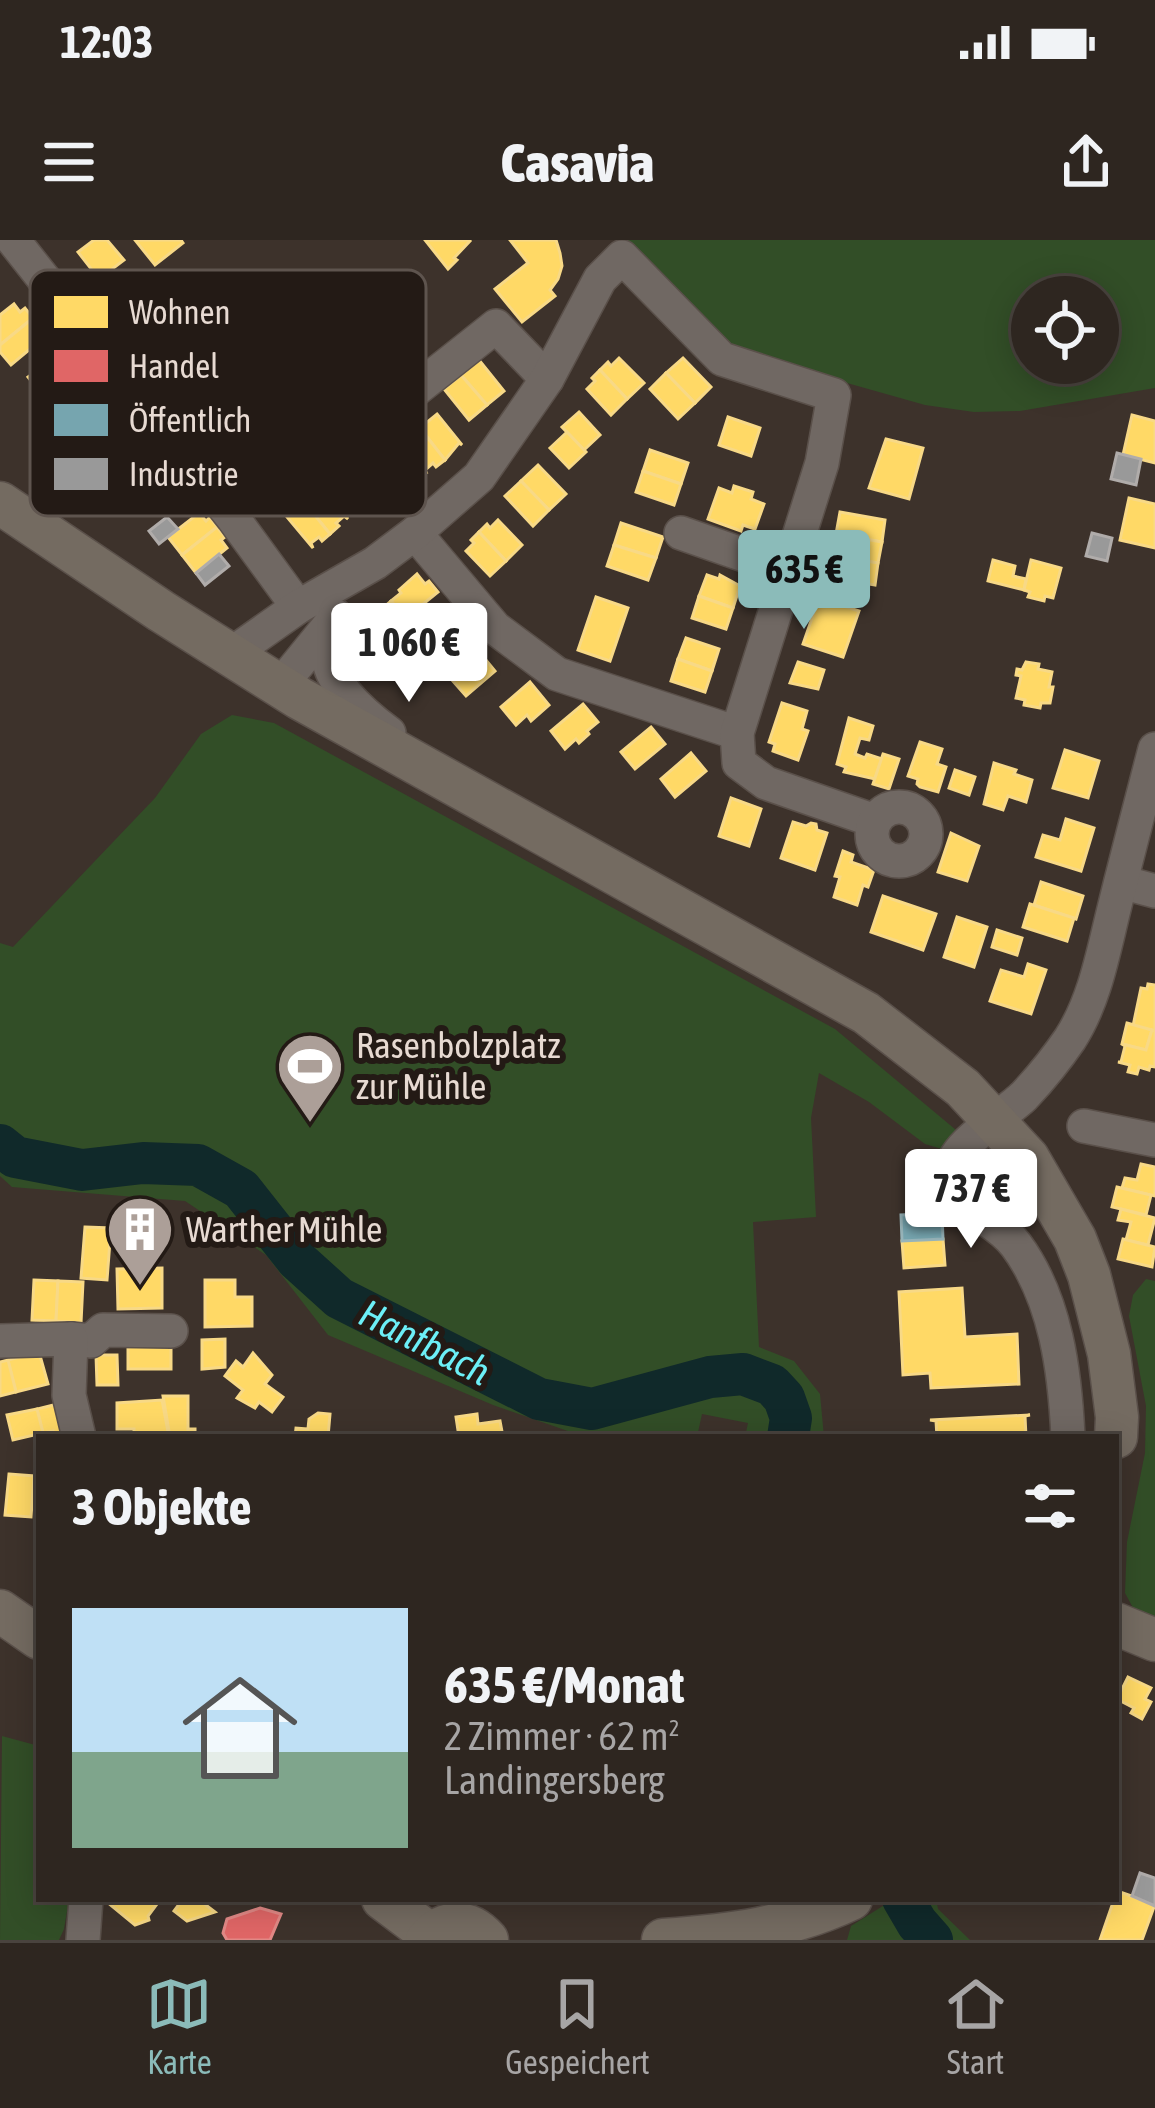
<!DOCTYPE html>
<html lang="de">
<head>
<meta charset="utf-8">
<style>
	:root { --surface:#2e2620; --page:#362e29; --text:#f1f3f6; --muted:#a7a5a5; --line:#49433e; --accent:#8bbbb9 }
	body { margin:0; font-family:"Asap Condensed",sans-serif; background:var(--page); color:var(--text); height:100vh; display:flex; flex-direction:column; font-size:45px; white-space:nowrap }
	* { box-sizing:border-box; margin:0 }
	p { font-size:39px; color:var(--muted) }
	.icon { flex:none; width:66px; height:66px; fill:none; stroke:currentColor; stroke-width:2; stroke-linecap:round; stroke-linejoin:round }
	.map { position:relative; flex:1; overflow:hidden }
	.sheet { position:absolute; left:36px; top:1194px; width:1083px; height:468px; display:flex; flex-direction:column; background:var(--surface); border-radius:0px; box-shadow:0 6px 30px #0003,0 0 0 3px var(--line) }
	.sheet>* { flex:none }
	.tools { position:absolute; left:1011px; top:36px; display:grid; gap:24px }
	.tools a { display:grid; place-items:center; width:108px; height:108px; border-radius:50%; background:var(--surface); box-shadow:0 6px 30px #0003,0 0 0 3px var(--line); font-size:60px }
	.price { position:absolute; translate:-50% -102px; padding:0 27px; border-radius:12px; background:#fff; color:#222; font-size:39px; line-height:78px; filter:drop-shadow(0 3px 6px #0008) }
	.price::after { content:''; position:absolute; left:50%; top:72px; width:36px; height:27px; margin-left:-18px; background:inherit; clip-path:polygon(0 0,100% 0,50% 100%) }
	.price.active { background:var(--accent); color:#111 }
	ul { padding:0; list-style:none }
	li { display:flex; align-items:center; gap:36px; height:300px; padding:0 36px }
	li span { display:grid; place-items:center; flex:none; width:336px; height:240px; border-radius:0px; color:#555 }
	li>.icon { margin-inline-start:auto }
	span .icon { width:144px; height:144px; fill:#fffc; stroke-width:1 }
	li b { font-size:51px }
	h2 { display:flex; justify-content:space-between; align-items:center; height:144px; padding:0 36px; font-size:51px }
	.status { display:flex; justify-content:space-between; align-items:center; height:84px; padding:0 60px; background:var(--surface); direction:ltr }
	.status svg { height:33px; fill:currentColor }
	header { display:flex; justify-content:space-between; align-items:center; height:156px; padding:0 36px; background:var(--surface); font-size:54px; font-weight:800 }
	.menu { display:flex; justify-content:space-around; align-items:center; height:168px; border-top:3px solid var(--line); background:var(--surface); font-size:33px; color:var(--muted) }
	.menu a { display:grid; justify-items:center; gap:6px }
	.menu .active { color:var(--accent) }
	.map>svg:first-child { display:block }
	.green { fill:#324e27; fill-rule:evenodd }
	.homes { fill:#ffd966; stroke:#f8d986; stroke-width:3 }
	.shops { fill:#e06666; stroke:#e28986; stroke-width:3 }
	.public { fill:#76a5af; stroke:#98b5ba; stroke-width:3 }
	.industry { fill:#999; stroke:#b0acaa; stroke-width:3 }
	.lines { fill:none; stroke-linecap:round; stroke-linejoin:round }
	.river { stroke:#10292a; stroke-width:42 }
	.minor-casing { stroke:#5a504a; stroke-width:36 }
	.major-casing { stroke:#5a504a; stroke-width:45 }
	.minor { stroke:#706863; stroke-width:33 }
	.major { stroke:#746b61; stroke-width:42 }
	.labels { text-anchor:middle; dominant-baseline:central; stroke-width:12; stroke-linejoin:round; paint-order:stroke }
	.poi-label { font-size:36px; fill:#e7dad2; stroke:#231a15; text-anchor:start }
	.water-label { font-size:39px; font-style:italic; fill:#6ceff7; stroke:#231a15 }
	.key { fill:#231a15; stroke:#5e544e; stroke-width:3 }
	.key-label { font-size:33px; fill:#e7dad2 }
</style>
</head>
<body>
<div class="status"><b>12:03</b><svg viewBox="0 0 49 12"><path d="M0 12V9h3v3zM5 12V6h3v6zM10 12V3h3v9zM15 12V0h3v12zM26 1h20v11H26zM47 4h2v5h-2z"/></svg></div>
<header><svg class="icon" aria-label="menu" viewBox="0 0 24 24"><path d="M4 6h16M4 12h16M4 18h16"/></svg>Casavia<svg class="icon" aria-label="share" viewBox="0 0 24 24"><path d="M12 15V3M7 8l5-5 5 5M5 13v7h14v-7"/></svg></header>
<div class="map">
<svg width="1155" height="1700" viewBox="0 0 1155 1700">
	<rect width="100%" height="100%" fill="#3d322b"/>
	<g class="green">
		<path d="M 620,0 L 1155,0 L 1155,148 L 1020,171 L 974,172 L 925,165 L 720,107 ZM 1032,57 L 1098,57 L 1098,123 L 1032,123 Z"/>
		<path d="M 232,475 L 274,483 L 835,789 L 962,895 L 942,909 L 925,904 L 869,862 L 819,833 L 811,878 L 816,977 L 753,982 L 759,1107 L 794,1121 L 820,1154 L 824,1197 L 745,1197 L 748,1183 L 702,1174 L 697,1197 L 585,1197 L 493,1165 L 328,1095 L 266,1015 L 185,961 L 12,947 L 0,936 L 0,703 L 13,707 L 155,558 L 201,494 Z"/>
		<path d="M 1146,1039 L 1155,1041 L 1155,1385 L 1138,1377 L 1125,1353 L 1127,1302 L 1145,1213 L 1146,1166 L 1129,1076 L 1133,1055 Z"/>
		<path d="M 2,1496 L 39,1506 L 39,1659 L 69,1659 L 64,1689 L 59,1700 L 0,1700 Z"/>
		<path d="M 894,1659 L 936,1659 L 938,1669 L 970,1700 L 847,1700 L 851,1686 Z"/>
	</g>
	<g class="homes">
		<path d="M 94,0 L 107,0 L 124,20 L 99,39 L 78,12 Z"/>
		<path d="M 135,0 L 181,0 L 183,3 L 155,25 Z"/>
		<path d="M 425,0 L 469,0 L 470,1 L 454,18 L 457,20 L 448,29 Z"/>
		<path d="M 510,0 L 556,0 L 560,13 L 562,26 L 558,39 L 550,50 L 555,56 L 522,82 L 495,49 L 528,23 Z"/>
		<path d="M 14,64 L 20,72 L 25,68 L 33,78 L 0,105 L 0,75 Z"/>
		<path d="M 33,78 L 40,87 L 36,92 L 42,99 L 11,125 L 0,112 L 0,105 Z"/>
		<path d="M 60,113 L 66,121 L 70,117 L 78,128 L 43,156 L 28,137 Z"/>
		<path d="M 619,118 L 644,143 L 627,159 L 600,130 L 608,122 L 611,126 Z"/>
		<path d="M 683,118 L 711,147 L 695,163 L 666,133 Z"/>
		<path d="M 479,120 L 504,151 L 487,165 L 461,135 Z"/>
		<path d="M 600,130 L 627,159 L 611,175 L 587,149 L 595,141 L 592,138 Z"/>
		<path d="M 666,133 L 695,163 L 678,179 L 650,149 Z"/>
		<path d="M 461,135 L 487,165 L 469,180 L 444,149 Z"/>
		<path d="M 579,172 L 600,195 L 584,210 L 562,187 Z"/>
		<path d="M 437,174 L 462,205 L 459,203 L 445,220 L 420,188 Z"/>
		<path d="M 1132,175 L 1155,181 L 1155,223 L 1123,215 Z"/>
		<path d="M 728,177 L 760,188 L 751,216 L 719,205 Z"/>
		<path d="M 420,188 L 445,220 L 436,227 L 433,223 L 425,230 L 427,234 L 402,203 Z"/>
		<path d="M 567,192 L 586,212 L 569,228 L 550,208 Z"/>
		<path d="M 886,199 L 923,208 L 909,259 L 869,248 Z"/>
		<path d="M 650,210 L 688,223 L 681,244 L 643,231 Z"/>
		<path d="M 538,225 L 566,254 L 549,270 L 521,241 Z"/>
		<path d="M 643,231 L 681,244 L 674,265 L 636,252 Z"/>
		<path d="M 521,241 L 549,270 L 533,286 L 505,256 Z"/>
		<path d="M 734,246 L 753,252 L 751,259 L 764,264 L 755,289 L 743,285 L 741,291 L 708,279 L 719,248 L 732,253 Z"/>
		<path d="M 323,248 L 348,279 L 344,276 L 336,283 L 339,286 L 330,294 L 305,263 Z"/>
		<path d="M 1129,258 L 1155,264 L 1155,308 L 1120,300 Z"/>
		<path d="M 305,263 L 330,294 L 322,301 L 319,297 L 311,303 L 313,308 L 287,277 Z"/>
		<path d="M 840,272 L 885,280 L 882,302 L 836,294 Z"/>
		<path d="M 199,273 L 206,281 L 210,277 L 217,287 L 182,315 L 168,297 Z"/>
		<path d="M 498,280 L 522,305 L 506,321 L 479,292 L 487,284 L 490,288 Z"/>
		<path d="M 621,283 L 663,297 L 656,318 L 614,305 Z"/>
		<path d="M 217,287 L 225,297 L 221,300 L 227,308 L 196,333 L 182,315 Z"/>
		<path d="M 479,292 L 506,321 L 490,336 L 466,311 L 474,303 L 471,300 Z"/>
		<path d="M 836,294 L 882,302 L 878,323 L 838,316 L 839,303 L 834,302 Z"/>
		<path d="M 614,305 L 656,318 L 648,340 L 607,326 Z"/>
		<path d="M 832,315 L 878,323 L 875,345 L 833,338 L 836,330 L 835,326 L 830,325 Z"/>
		<path d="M 993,320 L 1015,326 L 1013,336 L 1026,339 L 1024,350 L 988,341 Z"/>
		<path d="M 1031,320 L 1061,328 L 1053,358 L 1045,356 L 1044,361 L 1028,357 L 1030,352 L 1024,350 Z"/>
		<path d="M 417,334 L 425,344 L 429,341 L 438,352 L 406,378 L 391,361 L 401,353 L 399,350 Z"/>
		<path d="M 707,335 L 719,339 L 720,335 L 740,346 L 733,368 L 699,356 Z"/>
		<path d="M 699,356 L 733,368 L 726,389 L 692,378 Z"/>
		<path d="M 596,357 L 628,368 L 610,421 L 578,410 Z"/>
		<path d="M 819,358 L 859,371 L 843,417 L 803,404 Z"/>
		<path d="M 391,361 L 406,378 L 392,390 L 377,373 Z"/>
		<path d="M 686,398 L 719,409 L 712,431 L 678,419 Z"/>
		<path d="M 481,414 L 495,431 L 466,456 L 451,439 Z"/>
		<path d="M 678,419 L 712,431 L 705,452 L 671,441 Z"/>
		<path d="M 798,422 L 824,430 L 818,449 L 790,443 Z"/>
		<path d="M 1026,422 L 1039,424 L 1038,429 L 1052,432 L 1049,447 L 1053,447 L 1050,463 L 1041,463 L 1040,468 L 1024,465 L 1025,460 L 1016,458 L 1021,436 L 1016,435 L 1017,429 L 1022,430 Z"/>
		<path d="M 530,442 L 549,465 L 531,481 L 527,475 L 516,485 L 501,467 Z"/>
		<path d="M 782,463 L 807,471 L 802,489 L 808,491 L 798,520 L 773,511 L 775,504 L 769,502 Z"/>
		<path d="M 583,464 L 598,482 L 587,491 L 589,494 L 579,503 L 576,499 L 565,509 L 551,491 Z"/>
		<path d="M 849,478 L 873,486 L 869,500 L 860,498 L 855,514 L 865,518 L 867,514 L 882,519 L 875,539 L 844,532 L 846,527 L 837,524 Z"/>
		<path d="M 651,487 L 665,504 L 635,529 L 621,512 Z"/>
		<path d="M 920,502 L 942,509 L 937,524 L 946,527 L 938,552 L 920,547 L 917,544 L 918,539 L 908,536 Z"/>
		<path d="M 1065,510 L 1099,521 L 1088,558 L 1053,548 Z"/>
		<path d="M 691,513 L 706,531 L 675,557 L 661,539 Z"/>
		<path d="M 883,514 L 899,519 L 889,549 L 873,544 Z"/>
		<path d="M 994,523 L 1016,530 L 1014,534 L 1032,540 L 1026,562 L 1008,556 L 1003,570 L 984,564 Z"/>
		<path d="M 955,530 L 975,537 L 969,555 L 949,548 Z"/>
		<path d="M 731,558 L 761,569 L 749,606 L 719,596 Z"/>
		<path d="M 1066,579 L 1094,588 L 1081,631 L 1036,617 L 1043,595 L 1060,600 Z"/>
		<path d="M 793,582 L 806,586 L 811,583 L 816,584 L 817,590 L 827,593 L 815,630 L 781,618 Z"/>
		<path d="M 951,593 L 979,606 L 967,641 L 938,632 Z"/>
		<path d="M 843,611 L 853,615 L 851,622 L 874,630 L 868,647 L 863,645 L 857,665 L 834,657 L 840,637 L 835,636 Z"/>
		<path d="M 1041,642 L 1083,656 L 1076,679 L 1034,665 Z"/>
		<path d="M 883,656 L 936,674 L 923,710 L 871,692 Z"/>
		<path d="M 1030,664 L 1074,678 L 1067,701 L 1023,687 Z"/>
		<path d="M 957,677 L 987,687 L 974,727 L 944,717 Z"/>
		<path d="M 997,690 L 1022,698 L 1017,715 L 992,707 Z"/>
		<path d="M 1028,724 L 1046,730 L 1031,774 L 990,761 L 1001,730 L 1024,737 Z"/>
		<path d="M 1148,744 L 1155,745 L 1155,791 L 1133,786 L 1141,748 L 1147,749 Z"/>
		<path d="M 1127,783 L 1152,790 L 1146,810 L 1122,804 Z"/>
		<path d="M 1152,790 L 1155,791 L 1155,827 L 1150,826 L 1149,830 L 1139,827 L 1137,834 L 1128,832 L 1130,825 L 1118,822 L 1121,822 L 1125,806 L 1122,804 L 1146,810 Z"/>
		<path d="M 1141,924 L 1155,927 L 1155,956 L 1122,948 L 1125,938 L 1137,940 Z"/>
		<path d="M 1117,947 L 1151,955 L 1146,975 L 1112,967 Z"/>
		<path d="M 1121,969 L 1155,978 L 1148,1005 L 1126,1000 L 1131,982 L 1118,980 Z"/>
		<path d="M 85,987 L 111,988 L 107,1040 L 81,1038 Z"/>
		<path d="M 943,999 L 945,1025 L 904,1028 L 902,1001 Z"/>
		<path d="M 1123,999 L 1155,1007 L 1152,1027 L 1118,1019 Z"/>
		<path d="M 162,1028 L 162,1068 L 118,1069 L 117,1029 Z"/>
		<path d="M 34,1040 L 58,1041 L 56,1081 L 32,1080 Z"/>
		<path d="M 205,1040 L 235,1040 L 235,1057 L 252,1057 L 252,1086 L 205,1087 Z"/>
		<path d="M 58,1041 L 83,1042 L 81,1083 L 56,1081 Z"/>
		<path d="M 962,1048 L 965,1097 L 1017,1094 L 1019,1144 L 931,1148 L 930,1133 L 903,1135 L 899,1052 Z"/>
		<path d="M 225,1099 L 225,1127 L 202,1129 L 202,1100 Z"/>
		<path d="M 128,1103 L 171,1104 L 171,1129 L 128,1129 Z"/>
		<path d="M 39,1112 L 48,1144 L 16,1152 L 8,1120 Z"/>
		<path d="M 253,1113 L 272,1135 L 265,1144 L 283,1157 L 272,1172 L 259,1162 L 255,1168 L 237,1158 L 243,1150 L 225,1136 L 236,1121 L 243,1127 Z"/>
		<path d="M 96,1115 L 117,1115 L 118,1145 L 97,1145 Z"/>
		<path d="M 8,1120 L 16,1152 L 0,1156 L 0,1122 Z"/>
		<path d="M 163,1156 L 188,1156 L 188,1189 L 195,1189 L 195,1197 L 170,1197 Z"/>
		<path d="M 162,1160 L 169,1197 L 134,1197 L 134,1189 L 117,1189 L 117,1163 Z"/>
		<path d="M 61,1163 L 69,1197 L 54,1197 L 53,1191 L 43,1193 L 37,1169 Z"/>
		<path d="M 37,1169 L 43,1193 L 13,1200 L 7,1175 Z"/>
		<path d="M 318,1173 L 330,1174 L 328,1197 L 295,1197 L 296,1188 L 308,1189 L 309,1179 Z"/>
		<path d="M 477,1174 L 478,1184 L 500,1181 L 503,1197 L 459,1197 L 456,1177 Z"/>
		<path d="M 1030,1175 L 1025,1176 L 1026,1197 L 937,1197 L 936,1181 L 930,1180 Z"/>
		<path d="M 9,1234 L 34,1236 L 31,1277 L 5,1275 Z"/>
		<path d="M 1128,1437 L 1151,1448 L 1145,1459 L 1151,1462 L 1142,1479 L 1131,1473 L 1134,1468 L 1117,1459 Z"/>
		<path d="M 1117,1651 L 1155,1664 L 1142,1700 L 1100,1700 Z"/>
		<path d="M 107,1659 L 159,1659 L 160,1660 L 148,1676 L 149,1680 L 135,1685 L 107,1662 Z"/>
		<path d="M 183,1659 L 198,1659 L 215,1672 L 187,1681 L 174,1671 Z"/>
	</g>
	<path class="shops" d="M 260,1668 L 281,1674 L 270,1700 L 227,1700 L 223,1693 L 227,1679 Z"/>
	<path class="public" d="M 942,973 L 943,999 L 902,1001 L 901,975 Z"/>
	<g class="industry">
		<path d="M 1117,213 L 1141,219 L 1136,245 L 1111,239 Z"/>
		<path d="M 167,277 L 178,289 L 159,304 L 149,291 Z"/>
		<path d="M 1092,293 L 1112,298 L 1107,321 L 1086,316 Z"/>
		<path d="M 219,314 L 229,326 L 205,345 L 196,333 Z"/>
		<path d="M 1140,1633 L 1155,1638 L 1155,1666 L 1132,1656 Z"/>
	</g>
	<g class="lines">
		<g class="river">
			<path d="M 0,905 L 15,917 L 82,930 L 143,923 L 198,925 L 241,949 L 297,1020 L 339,1058 L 539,1159 L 592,1169 L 710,1137 L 743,1134 L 772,1145 L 784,1158 L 791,1178 L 788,1197"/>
			<path d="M 903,1659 L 917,1683 L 932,1700"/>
		</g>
		<defs>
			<g id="minor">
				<path d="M 13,0 L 233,278 L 298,367"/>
				<path d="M 395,166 L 496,86 L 547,139"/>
				<path d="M 415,293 L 495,388 L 557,434 L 737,493"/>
				<path d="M 681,293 L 787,330"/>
				<path d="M 336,376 C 333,389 327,403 328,415 C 330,446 366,476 389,493"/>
				<path d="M 230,415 L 298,367 L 375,323 L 415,293 L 479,237 L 547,139 L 600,39 L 622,17 L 722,119 L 834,155 L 822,223 L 737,493 L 739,523 L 766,543 L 875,581"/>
				<path d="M 280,446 L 332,382"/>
				<circle cx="899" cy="594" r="27"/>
				<path d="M 1121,642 L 1155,651"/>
				<path d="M 1084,886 L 1155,900"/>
				<path d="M 71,1099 L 91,1101 L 103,1090 L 171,1091"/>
				<path d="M 0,1101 L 71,1099 L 69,1155 L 79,1197"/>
				<path d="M 1068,1197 C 1065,1132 1056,1059 1016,1005 C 995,976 956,973 951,933 C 948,908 1007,873 1024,856 C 1040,839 1057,818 1070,799 C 1095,760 1103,713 1114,669 C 1127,616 1141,563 1155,509"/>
				<path d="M 83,1700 L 86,1659"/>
			</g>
			<g id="major">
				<path d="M 0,263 L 161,371 L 299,458 L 866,773 L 963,848 L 1028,918 L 1075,999 L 1089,1035 L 1109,1114 L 1117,1177 L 1116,1197"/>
				<path d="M 0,1371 L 39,1398"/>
				<path d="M 1116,1384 L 1155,1400"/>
				<path d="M 383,1659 L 431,1695"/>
				<path d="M 427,1700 C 445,1679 469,1679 487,1700"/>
				<path d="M 663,1700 C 730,1695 790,1688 851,1659"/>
			</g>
		</defs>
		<use href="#minor" class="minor-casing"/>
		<use href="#major" class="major-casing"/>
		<use href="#minor" class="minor"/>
		<use href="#major" class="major"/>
	</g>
	<defs>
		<symbol id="stadium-pin" viewBox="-11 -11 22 30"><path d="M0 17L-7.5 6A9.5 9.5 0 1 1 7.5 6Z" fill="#ac9f98" stroke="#231a15"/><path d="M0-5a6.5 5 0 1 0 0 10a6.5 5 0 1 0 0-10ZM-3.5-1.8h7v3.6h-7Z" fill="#fff"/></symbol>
		<symbol id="building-pin" viewBox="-11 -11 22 30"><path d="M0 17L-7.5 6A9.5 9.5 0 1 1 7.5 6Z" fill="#ac9f98" stroke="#231a15"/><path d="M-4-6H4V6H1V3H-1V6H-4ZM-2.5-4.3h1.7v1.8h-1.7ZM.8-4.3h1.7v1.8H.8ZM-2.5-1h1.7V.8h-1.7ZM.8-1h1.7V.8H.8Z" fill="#fff"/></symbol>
	</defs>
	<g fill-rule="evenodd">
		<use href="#stadium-pin" x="272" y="788" width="76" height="104"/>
		<use href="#building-pin" x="102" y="951" width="76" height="104"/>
	</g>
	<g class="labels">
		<g class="poi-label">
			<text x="356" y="805">Rasenbolzplatz<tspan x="356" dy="41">zur Mühle</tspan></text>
			<text x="186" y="989">Warther Mühle</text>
		</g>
		<g class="water-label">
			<text transform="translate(425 1102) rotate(27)">Hanfbach</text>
		</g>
	</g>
	<rect x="30" y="30" width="396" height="246" rx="18" class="key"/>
	<rect x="54" y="56" width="54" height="32" fill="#ffd966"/>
	<rect x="54" y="110" width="54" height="32" fill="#e06666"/>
	<rect x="54" y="164" width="54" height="32" fill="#76a5af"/>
	<rect x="54" y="218" width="54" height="32" fill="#999"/>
	<g class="key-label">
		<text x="129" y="84">Wohnen</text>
		<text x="129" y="138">Handel</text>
		<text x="129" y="192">Öffentlich</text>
		<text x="129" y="246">Industrie</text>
	</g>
</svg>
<div class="tools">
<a><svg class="icon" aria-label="locate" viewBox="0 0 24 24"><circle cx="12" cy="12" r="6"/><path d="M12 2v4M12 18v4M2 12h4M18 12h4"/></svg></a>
</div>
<b class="price active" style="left:804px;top:392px">635 €</b>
<b class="price" style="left:409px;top:465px">1 060 €</b>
<b class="price" style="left:971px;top:1011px">737 €</b>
<section class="sheet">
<h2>3 Objekte<svg class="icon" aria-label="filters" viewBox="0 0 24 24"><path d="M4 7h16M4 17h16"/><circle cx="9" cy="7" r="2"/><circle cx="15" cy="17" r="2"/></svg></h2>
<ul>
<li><span style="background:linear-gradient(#bfe0f5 60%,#7fa58c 0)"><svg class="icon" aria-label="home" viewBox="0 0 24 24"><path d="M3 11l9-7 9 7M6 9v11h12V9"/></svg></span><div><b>635 €/Monat</b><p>2 Zimmer · 62 m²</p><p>Landingersberg</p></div></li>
</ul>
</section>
</div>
<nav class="menu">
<a class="active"><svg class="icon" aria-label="map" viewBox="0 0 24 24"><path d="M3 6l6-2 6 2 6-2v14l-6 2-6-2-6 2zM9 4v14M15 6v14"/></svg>Karte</a>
<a><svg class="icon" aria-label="saved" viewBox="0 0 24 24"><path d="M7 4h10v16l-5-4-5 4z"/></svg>Gespeichert</a>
<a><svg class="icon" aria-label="home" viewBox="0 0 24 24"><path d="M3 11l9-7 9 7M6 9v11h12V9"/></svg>Start</a>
</nav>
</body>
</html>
